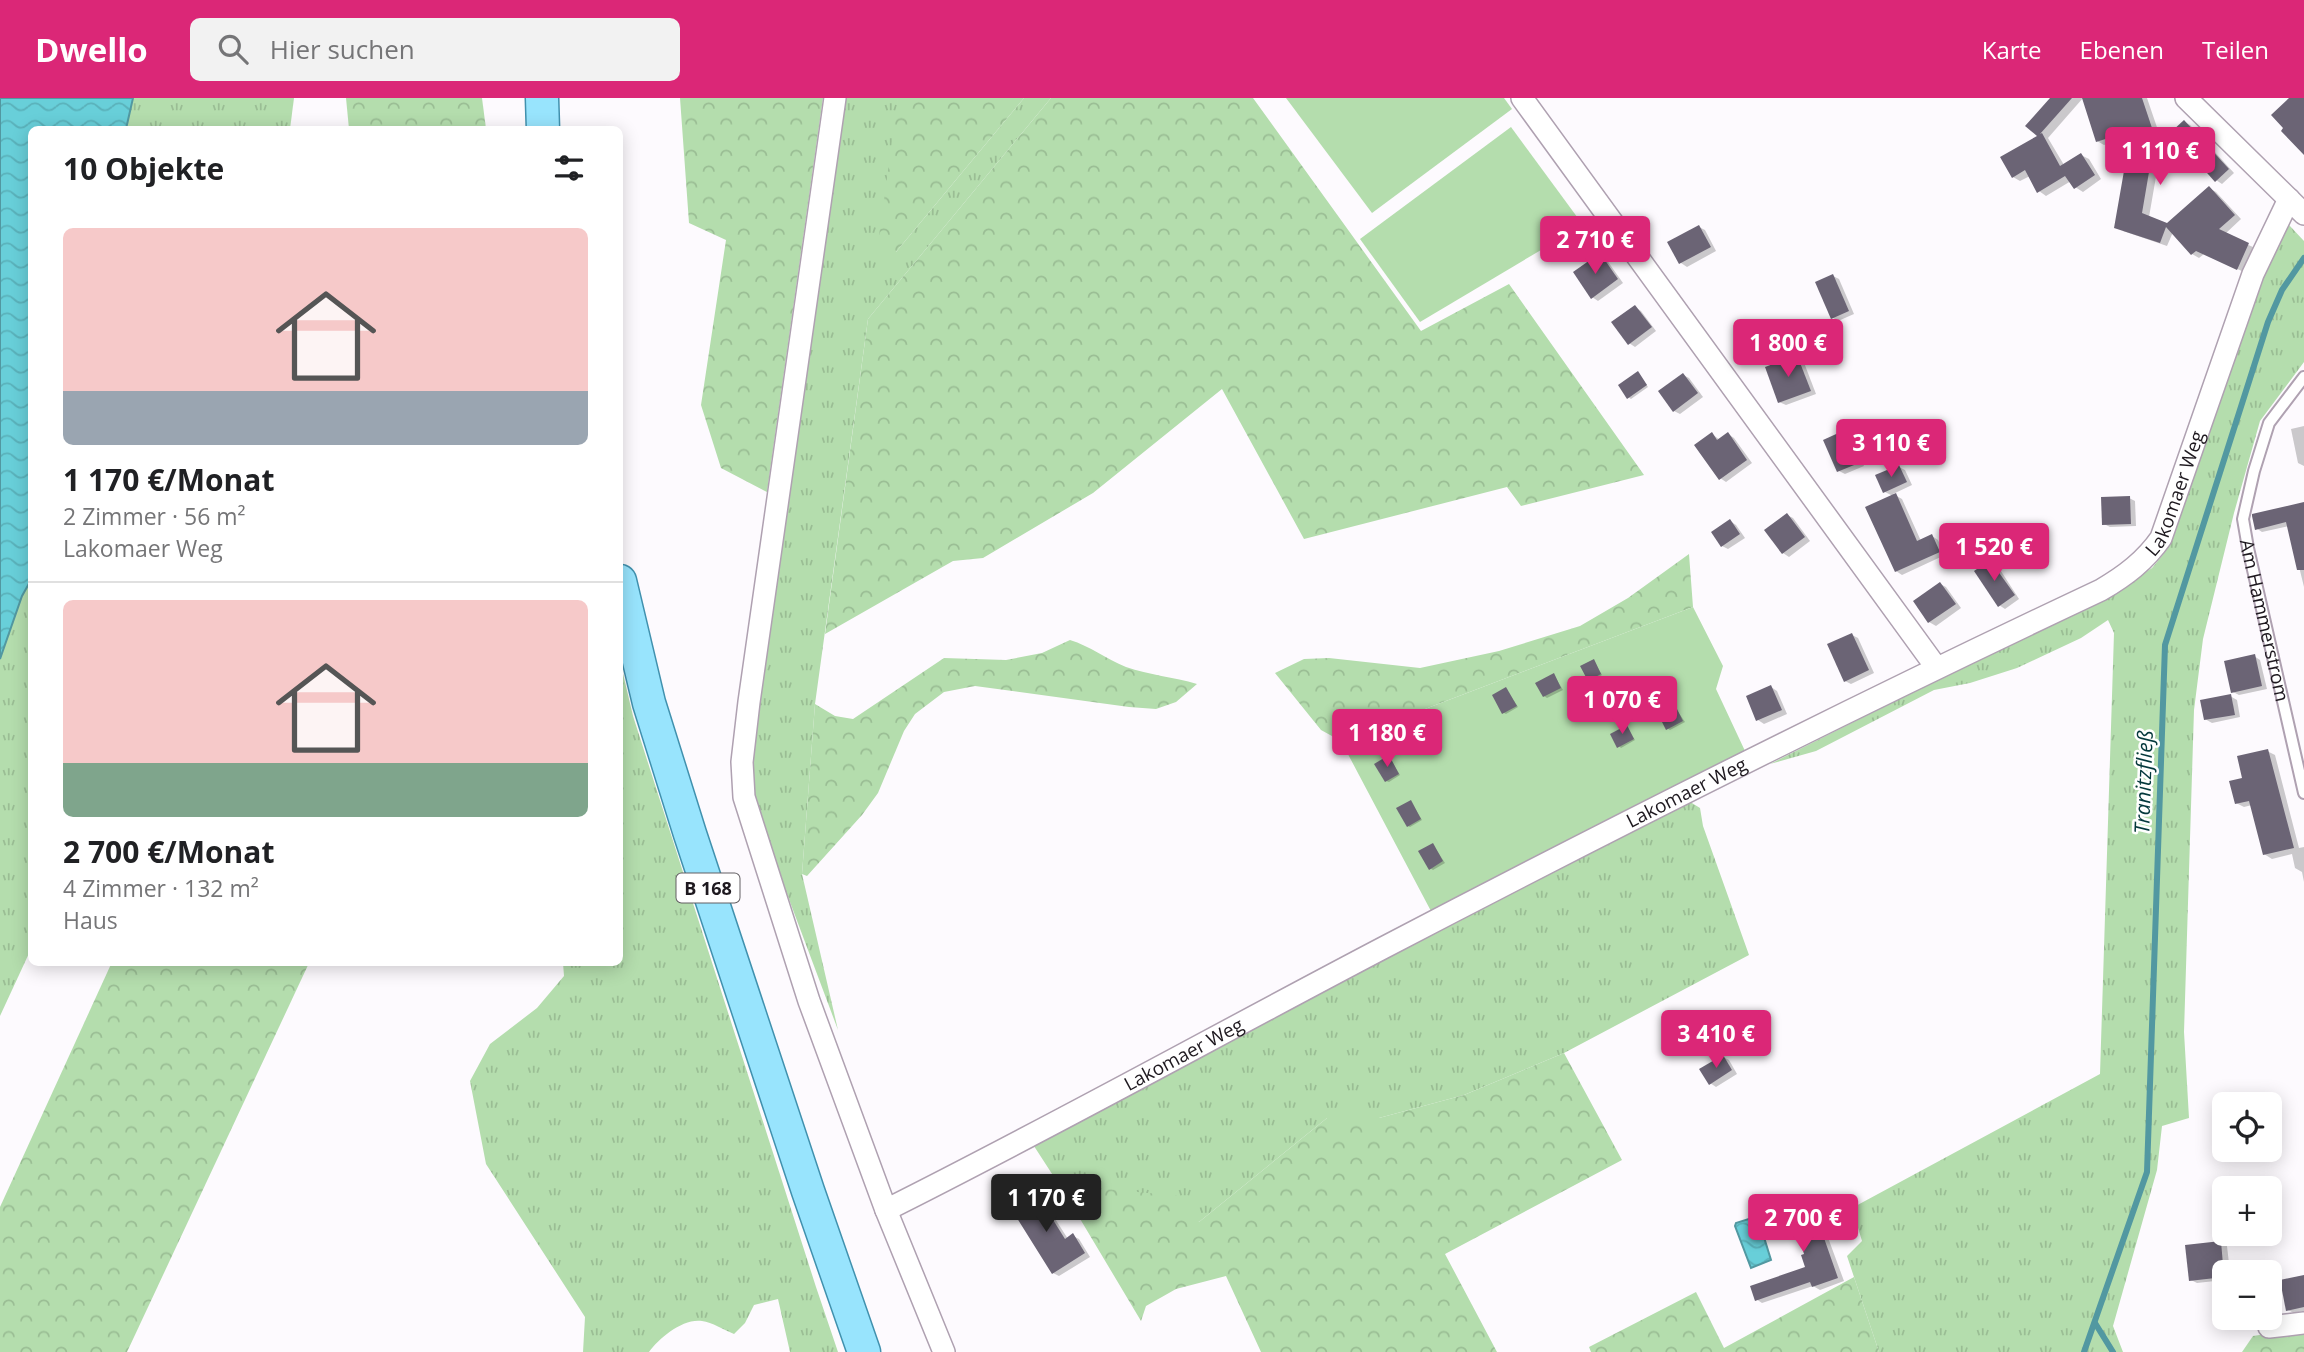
<!DOCTYPE html>
<html lang="de">
<head>
<meta charset="utf-8">
<style>
	:root { --surface:#fff; --page:#f2f2f2; --text:#202124; --muted:#757577; --line:#e0e0e0; --accent:#db2777 }
	body { margin:0; font-family:"Open Sans",sans-serif; background:var(--page); color:var(--text); height:100vh; display:flex; flex-direction:column; font-size:26px; white-space:nowrap }
	* { box-sizing:border-box; margin:0 }
	p { font-size:23px; color:var(--muted) }
	.icon { flex:none; width:38px; height:38px; fill:none; stroke:currentColor; stroke-width:2; stroke-linecap:round; stroke-linejoin:round }
	.map { position:relative; flex:1; overflow:hidden }
	.side { position:absolute; left:28px; top:28px; width:595px; height:840px; display:flex; flex-direction:column; background:var(--surface); border-radius:10px; box-shadow:0 4px 18px #0003 }
	.side>* { flex:none }
	.controls { position:absolute; left:2212px; top:994px; display:grid; gap:14px }
	.controls a { display:grid; place-items:center; width:70px; height:70px; border-radius:10px; background:var(--surface); box-shadow:0 4px 18px #0003; font-size:35px }
	.price { position:absolute; translate:-50% -60px; padding:0 16px; border-radius:7px; background:var(--accent); color:#fff; font-size:23px; line-height:46px; filter:drop-shadow(0 2px 4px #0008) }
	.price::after { content:''; position:absolute; left:50%; top:42px; width:21px; height:16px; margin-left:-10px; background:inherit; clip-path:polygon(0 0,100% 0,50% 100%) }
	.price.on { background:#222; color:#fff }
	ul { padding:0; list-style:none }
	li { display:grid; align-content:center; gap:14px; height:371px; padding:0 35px }
	li+li { border-top:2px solid var(--line) }
	li span { display:grid; place-items:center; height:217px; border-radius:10px; color:#555 }
	li>.icon { margin-inline-start:auto }
	span .icon { width:126px; height:126px; fill:#fffc; stroke-width:1 }
	li b { font-size:30px }
	h2 { display:flex; justify-content:space-between; align-items:center; height:84px; padding:0 35px; font-size:30px }
	header { display:flex; align-items:center; gap:42px; box-sizing:border-box; height:98px; padding:0 35px; background:var(--accent); color:#fff }
	header strong { font-size:33px }
	nav { display:flex; gap:38px; margin-inline-start:auto; font-size:24px }
	.search { width:490px; height:63px; background:var(--page); display:flex; align-items:center; gap:18px; box-sizing:border-box; padding:0 24px; border-radius:10px; color:var(--muted); font-size:26px }
	.map>svg:first-child { display:block }
	.grass { fill:url(#grass-tufts) }
	.forest { fill:url(#forest-crowns) }
	.garden { fill:#b4ddad }
	.water { fill:url(#water-waves); stroke:#5298a1; stroke-width:2 }
	.shadow { fill:#0003 }
	.lines { fill:none; stroke-linecap:round; stroke-linejoin:round }
	.stream { stroke:#5298a1; stroke-width:6 }
	.building { fill:#6b6475 }
	.lane-casing { stroke:#afa1b1; stroke-width:14 }
	.street-casing { stroke:#afa1b1; stroke-width:24 }
	.primary-casing { stroke:#4191ae; stroke-width:35 }
	.lane { stroke:#fff; stroke-width:10 }
	.street { stroke:#fff; stroke-width:21 }
	.primary { stroke:#98e4fd; stroke-width:32 }
	.labels { text-anchor:middle; dominant-baseline:central; stroke-width:5; stroke-linejoin:round; paint-order:stroke }
	.shield { fill:#fff; stroke:#625e62; stroke-width:2 }
	.shield-label { font-size:18px; font-weight:bold; fill:#1e191f }
	.street-label { font-size:19px; fill:#1e191f; stroke:#fff }
	.water-label { font-size:21px; font-style:italic; fill:#04383c; stroke:#fff }
</style>
</head>
<body>
<header>
<strong>Dwello</strong>
<div class="search"><svg class="icon" aria-label="search" viewBox="0 0 24 24"><circle cx="10" cy="10" r="6"/><path d="M15 15l6 6"/></svg>Hier suchen</div>
<nav><a>Karte</a><a>Ebenen</a><a>Teilen</a></nav>
</header>
<div class="map">
<svg width="2304" height="1254" viewBox="0 0 2304 1254">
	<defs>
		<pattern id="grass-tufts" width="24" height="20" patternUnits="userSpaceOnUse" patternTransform="scale(1.75)"><rect width="24" height="20" fill="#b4ddad"/><path d="M3 7l-1-3M5 7V3M7 7l1-3M15 17l-1-3M17 17v-4M19 17l1-3" fill="none" stroke="#9abd94"/></pattern>
		<pattern id="forest-crowns" width="20" height="18" patternUnits="userSpaceOnUse" patternTransform="scale(1.75)"><rect width="20" height="18" fill="#b4ddad"/><path d="M2 6a3 3 0 1 1 6 0M12 15a3 3 0 1 1 6 0" fill="none" stroke="#9abd94"/></pattern>
		<pattern id="water-waves" width="16" height="10" patternUnits="userSpaceOnUse" patternTransform="scale(1.75)"><rect width="16" height="10" fill="#68cfd9"/><path d="M0 5q4-4 8 0t8 0" fill="none" stroke="#5ab1ba"/></pattern>
	</defs>
	<rect width="100%" height="100%" fill="#fdfafe"/>
	<g class="grass">
		<path d="M 133,0 L 294,0 L 290,31 L 126,32 Z"/>
		<path d="M 845,0 L 898,0 L 896,154 L 1024,0 L 1051,0 L 868,221 L 815,606 L 802,776 L 838,932 L 751,700 L 752,661 Z"/>
		<path d="M 2289,127 L 2304,143 L 2304,264 L 2260,323 L 2234,415 L 2203,541 L 2194,612 L 2184,934 L 2189,1020 L 2162,1028 L 2157,1072 L 2113,1228 L 2123,1254 L 1879,1254 L 1847,1158 L 1862,1143 L 1852,1110 L 2100,976 L 2114,535 L 2108,522 L 2081,540 L 2017,570 L 1970,585 L 1934,592 L 1816,653 L 1770,666 L 2124,488 L 2152,470 L 2165,454 L 2266,165 Z"/>
		<path d="M 31,482 L 31,851 L 0,918 L 0,561 L 22,498 Z"/>
		<path d="M 620,563 L 633,618 L 816,1189 L 838,1254 L 790,1254 L 778,1201 L 754,1207 L 745,1225 L 734,1236 C 724,1232 712,1224 702,1223 C 683,1220 659,1240 649,1254 L 583,1254 L 585,1219 L 486,1066 L 470,983 L 490,946 L 537,910 L 564,878 L 563,865 L 620,864 Z"/>
		<path d="M 1687,702 L 1700,710 L 1703,728 L 1749,857 L 1564,955 L 1464,997 L 1379,1020 L 1327,1020 L 1199,1124 L 1087,1089 L 1067,1099 L 1032,1045 Z"/>
	</g>
	<g class="forest">
		<path d="M 346,0 L 482,0 L 486,31 L 349,31 Z"/>
		<path d="M 680,0 L 823,0 L 767,394 L 721,370 L 701,307 L 726,142 L 689,125 Z"/>
		<path d="M 898,0 L 1024,0 L 896,154 L 876,160 Z"/>
		<path d="M 1051,0 L 1253,0 L 1421,233 L 1509,186 L 1644,377 L 1521,408 L 1507,389 L 1304,441 L 1222,291 L 1093,395 L 983,460 L 953,463 L 825,536 L 868,221 Z"/>
		<path d="M 1689,456 L 1693,509 L 1341,643 L 1321,632 L 1275,575 L 1304,561 L 1329,560 L 1420,570 L 1499,553 L 1580,528 L 1628,500 Z"/>
		<path d="M 1070,542 C 1090,548 1106,561 1126,569 C 1149,577 1174,579 1197,586 L 1176,604 L 1156,611 L 1129,609 L 975,588 L 944,594 L 915,616 L 904,633 L 878,695 L 862,717 L 807,778 L 802,776 L 815,606 L 835,618 L 853,621 L 944,560 L 1006,562 L 1042,555 Z"/>
		<path d="M 112,864 L 309,865 L 127,1254 L 0,1254 L 0,1109 Z"/>
		<path d="M 1564,955 L 1622,1062 L 1445,1156 L 1497,1254 L 1261,1254 L 1226,1178 L 1176,1191 L 1146,1208 L 1141,1223 L 1067,1099 L 1086,1089 L 1179,1098 L 1199,1124 L 1327,1020 L 1379,1020 L 1464,997 Z"/>
		<path d="M 1854,1179 L 1879,1254 L 1591,1254 L 1589,1249 L 1696,1194 L 1724,1250 Z"/>
		<path d="M 2304,1230 L 2304,1254 L 2242,1254 L 2253,1238 Z"/>
	</g>
	<g class="garden">
		<path d="M 1286,0 L 1504,0 L 1512,11 L 1372,115 Z"/>
		<path d="M 1511,29 L 1583,127 L 1420,224 L 1360,141 Z"/>
		<path d="M 1693,509 L 1723,568 L 1716,591 L 1745,653 L 1432,815 L 1341,643 Z"/>
	</g>
	<g class="water">
		<path d="M 0,0 L 133,0 L 126,31 L 32,32 L 31,482 L 22,498 L 0,561 Z"/>
		<path d="M 1755,1119 L 1758,1120 L 1771,1162 L 1751,1170 L 1735,1128 L 1736,1125 Z"/>
	</g>
	<g class="shadow">
		<path d="M 2052,0 L 2083,0 L 2048,40 L 2064,67 L 2081,57 L 2089,61 L 2101,81 L 2083,94 L 2075,89 L 2071,83 L 2046,98 L 2039,93 L 2030,78 L 2020,83 L 2013,79 L 2040,38 L 2028,27 Z"/>
		<path d="M 2103,0 L 2147,0 L 2162,44 L 2149,119 L 2168,127 L 2209,90 L 2216,94 L 2241,121 L 2225,136 L 2255,150 L 2244,174 L 2204,156 L 2199,160 L 2192,156 L 2173,134 L 2167,148 L 2123,133 L 2132,39 L 2104,47 L 2097,43 Z"/>
		<path d="M 2184,24 L 2190,27 L 2234,75 L 2222,86 L 2216,82 Z"/>
		<path d="M 1699,129 L 1705,132 L 1716,153 L 1687,169 L 1681,165 L 1670,145 Z"/>
		<path d="M 1600,157 L 1606,161 L 1623,185 L 1598,203 L 1592,199 Z"/>
		<path d="M 1833,178 L 1839,181 L 1854,216 L 1838,223 L 1832,219 Z"/>
		<path d="M 1635,209 L 1641,213 L 1656,233 L 1635,249 L 1629,245 Z"/>
		<path d="M 1797,259 L 1803,262 L 1816,296 L 1786,307 L 1779,304 Z"/>
		<path d="M 1640,277 L 1648,289 L 1631,301 L 1628,299 Z"/>
		<path d="M 1683,277 L 1689,280 L 1703,299 L 1680,316 L 1674,313 Z"/>
		<path d="M 2304,328 L 2304,368 L 2298,365 L 2291,331 Z"/>
		<path d="M 1845,334 L 1851,338 L 1864,368 L 1845,376 L 1839,373 Z"/>
		<path d="M 1712,336 L 1720,342 L 1728,336 L 1734,340 L 1752,365 L 1726,384 L 1720,380 Z"/>
		<path d="M 1899,369 L 1905,372 L 1912,387 L 1893,396 L 1902,401 L 1921,443 L 1932,438 L 1938,442 L 1945,457 L 1902,477 L 1896,473 L 1893,398 L 1885,394 Z"/>
		<path d="M 2129,400 L 2135,403 L 2136,428 L 2110,429 L 2104,426 Z"/>
		<path d="M 2304,406 L 2304,489 L 2289,428 L 2262,434 L 2256,430 Z"/>
		<path d="M 1787,417 L 1793,420 L 1810,443 L 1789,459 L 1783,455 Z"/>
		<path d="M 1730,423 L 1736,427 L 1745,440 L 1728,451 L 1722,448 Z"/>
		<path d="M 1991,464 L 1997,467 L 2019,501 L 2005,511 L 1999,507 Z"/>
		<path d="M 1940,486 L 1946,489 L 1961,510 L 1936,528 L 1929,524 L 1915,503 Z"/>
		<path d="M 1852,537 L 1858,540 L 1874,575 L 1851,586 L 1845,583 Z"/>
		<path d="M 2254,558 L 2260,562 L 2267,591 L 2239,597 L 2233,594 Z"/>
		<path d="M 1594,563 L 1602,577 L 1591,583 L 1589,581 Z"/>
		<path d="M 1554,577 L 1563,592 L 1547,600 L 1544,598 Z"/>
		<path d="M 1771,589 L 1777,593 L 1787,616 L 1764,626 L 1758,622 Z"/>
		<path d="M 1506,591 L 1518,609 L 1506,616 L 1504,615 Z"/>
		<path d="M 2230,598 L 2237,602 L 2240,619 L 2212,625 L 2205,621 Z"/>
		<path d="M 1676,611 L 1685,624 L 1670,632 L 1667,630 Z"/>
		<path d="M 1627,629 L 1635,642 L 1621,650 L 1619,648 Z"/>
		<path d="M 2267,653 L 2275,657 L 2299,750 L 2304,749 L 2304,784 L 2302,774 L 2295,770 L 2292,756 L 2272,761 L 2264,756 L 2252,707 L 2244,709 L 2236,705 L 2244,681 Z"/>
		<path d="M 1389,659 L 1400,677 L 1389,684 L 1386,683 Z"/>
		<path d="M 1411,704 L 1422,722 L 1410,729 L 1408,728 Z"/>
		<path d="M 1433,747 L 1445,765 L 1433,772 L 1430,770 Z"/>
		<path d="M 1723,959 L 1729,962 L 1737,976 L 1716,989 L 1710,985 Z"/>
		<path d="M 1035,1095 L 1041,1099 L 1068,1141 L 1073,1138 L 1079,1141 L 1090,1159 L 1059,1178 L 1053,1175 Z"/>
		<path d="M 1813,1099 L 1819,1102 L 1827,1125 L 1823,1126 L 1844,1183 L 1820,1192 L 1813,1188 L 1762,1205 L 1756,1201 L 1807,1170 L 1807,1157 Z"/>
		<path d="M 2221,1144 L 2227,1148 L 2230,1174 L 2224,1174 L 2224,1182 L 2197,1185 L 2191,1182 Z"/>
		<path d="M 2304,1179 L 2304,1213 L 2294,1215 L 2288,1212 Z"/>
	</g>
	<g class="lines">
		<g class="stream">
			<path d="M 2095,1225 L 2113,1254"/>
			<path d="M 2084,1254 L 2147,1074 L 2165,547 L 2268,224 L 2282,192 L 2304,160"/>
		</g>
	</g>
	<g class="building">
		<path d="M 2050,0 L 2072,0 L 2040,36 L 2042,35 L 2060,68 L 2081,55 L 2095,77 L 2074,91 L 2065,78 L 2037,95 L 2025,72 L 2012,80 L 2000,59 L 2037,38 L 2025,28 Z"/>
		<path d="M 2082,0 L 2142,0 L 2155,39 L 2142,115 L 2167,125 L 2209,88 L 2235,117 L 2219,131 L 2249,145 L 2237,172 L 2196,153 L 2191,157 L 2166,129 L 2160,145 L 2114,130 L 2131,33 L 2096,44 Z"/>
		<path d="M 2289,0 L 2304,0 L 2304,57 L 2281,33 L 2283,30 L 2271,17 Z"/>
		<path d="M 2184,22 L 2229,71 L 2215,84 L 2171,34 Z"/>
		<path d="M 1699,127 L 1711,149 L 1679,166 L 1667,144 Z"/>
		<path d="M 1600,155 L 1618,181 L 1591,201 L 1573,174 Z"/>
		<path d="M 1833,176 L 1849,213 L 1831,221 L 1815,184 Z"/>
		<path d="M 1635,207 L 1652,229 L 1628,247 L 1611,224 Z"/>
		<path d="M 1797,257 L 1811,293 L 1778,305 L 1765,269 Z"/>
		<path d="M 1638,273 L 1647,287 L 1627,301 L 1618,287 Z"/>
		<path d="M 1683,275 L 1698,295 L 1673,314 L 1658,293 Z"/>
		<path d="M 1845,332 L 1859,365 L 1837,374 L 1823,342 Z"/>
		<path d="M 1712,334 L 1717,342 L 1728,334 L 1747,362 L 1719,382 L 1694,347 Z"/>
		<path d="M 1899,367 L 1907,384 L 1883,395 L 1875,377 Z"/>
		<path d="M 1896,395 L 1917,443 L 1932,436 L 1940,454 L 1895,474 L 1865,409 Z"/>
		<path d="M 2130,398 L 2131,426 L 2102,427 L 2101,399 Z"/>
		<path d="M 2304,404 L 2304,472 L 2297,472 L 2286,424 L 2255,432 L 2252,418 L 2252,416 Z"/>
		<path d="M 1787,415 L 1805,439 L 1782,456 L 1764,432 Z"/>
		<path d="M 1730,421 L 1740,436 L 1721,449 L 1711,434 Z"/>
		<path d="M 1990,462 L 2015,497 L 1998,509 L 1974,473 Z"/>
		<path d="M 1940,484 L 1956,506 L 1928,525 L 1913,503 Z"/>
		<path d="M 1852,535 L 1869,572 L 1844,584 L 1827,546 Z"/>
		<path d="M 2255,556 L 2262,588 L 2231,595 L 2224,563 Z"/>
		<path d="M 1594,561 L 1601,576 L 1588,583 L 1580,568 Z"/>
		<path d="M 1554,575 L 1561,590 L 1543,599 L 1535,585 Z"/>
		<path d="M 1771,587 L 1782,612 L 1756,623 L 1746,598 Z"/>
		<path d="M 1506,589 L 1517,608 L 1502,616 L 1492,597 Z"/>
		<path d="M 2231,596 L 2235,617 L 2204,622 L 2200,602 Z"/>
		<path d="M 1676,609 L 1683,623 L 1666,632 L 1659,618 Z"/>
		<path d="M 1627,627 L 1634,641 L 1617,650 L 1610,636 Z"/>
		<path d="M 2268,651 L 2294,750 L 2263,757 L 2249,703 L 2235,706 L 2229,683 L 2242,680 L 2237,658 Z"/>
		<path d="M 1389,657 L 1399,676 L 1385,684 L 1374,666 Z"/>
		<path d="M 1411,702 L 1421,721 L 1407,729 L 1396,710 Z"/>
		<path d="M 1433,745 L 1443,763 L 1429,772 L 1418,753 Z"/>
		<path d="M 1723,957 L 1732,972 L 1709,987 L 1699,971 Z"/>
		<path d="M 1035,1093 L 1065,1141 L 1073,1135 L 1085,1155 L 1052,1176 L 1010,1109 Z"/>
		<path d="M 1813,1097 L 1822,1122 L 1818,1123 L 1838,1180 L 1812,1189 L 1810,1184 L 1755,1203 L 1750,1188 L 1805,1169 L 1801,1157 L 1804,1156 L 1788,1105 Z"/>
		<path d="M 2221,1143 L 2224,1179 L 2189,1183 L 2185,1147 Z"/>
		<path d="M 2304,1177 L 2304,1209 L 2286,1213 L 2280,1182 Z"/>
	</g>
	<g class="lines">
		<defs>
			<g id="lane">
				<path id="s1" d="M 2304,279 L 2269,325 L 2254,373 L 2243,421 L 2248,450 L 2304,695"/>
			</g>
			<g id="street">
				<path d="M 835,0 L 749,604 L 742,664 L 744,699 L 809,903 L 886,1112 L 944,1254"/>
				<path d="M 1522,0 L 1936,569"/>
				<path d="M 2186,0 L 2304,116"/>
				<path id="s2" d="M 886,1112 C 1054,1028 1217,937 1383,850 C 1620,726 1859,606 2101,492 C 2125,478 2145,463 2161,440 L 2253,176 L 2289,101"/>
				<path d="M 2269,1229 L 2304,1225"/>
			</g>
			<g id="primary">
				<path d="M 542,0 L 543,32"/>
				<path d="M 620,483 L 649,605 L 690,736 L 808,1093 L 864,1254"/>
			</g>
		</defs>
		<use href="#lane" class="lane-casing"/>
		<use href="#street" class="street-casing"/>
		<use href="#primary" class="primary-casing"/>
		<use href="#lane" class="lane"/>
		<use href="#street" class="street"/>
		<use href="#primary" class="primary"/>
	</g>
	<g class="labels">
		<rect class="shield" x="676.5" y="775.5" width="63" height="29" rx="5"/>
		<g class="shield-label">
			<text x="708" y="790">B 168</text>
		</g>
		<g class="street-label">
			<text stroke="none"><textPath href="#s2" startOffset="1491">Lakomaer Weg</textPath></text>
			<text stroke="none"><textPath href="#s1" startOffset="261">Am Hammerstrom</textPath></text>
			<text stroke="none"><textPath href="#s2" startOffset="903">Lakomaer Weg</textPath></text>
			<text stroke="none"><textPath href="#s2" startOffset="336">Lakomaer Weg</textPath></text>
		</g>
		<g class="water-label">
			<text transform="translate(2143 684) rotate(-88)">Tranitzfließ</text>
		</g>
	</g>
</svg>
<div class="controls">
<a><svg class="icon" aria-label="locate" viewBox="0 0 24 24"><circle cx="12" cy="12" r="6"/><path d="M12 2v4M12 18v4M2 12h4M18 12h4"/></svg></a>
<a>+</a>
<a>−</a>
</div>
<b class="price" style="left:2160px;top:89px">1 110 €</b>
<b class="price" style="left:1595px;top:178px">2 710 €</b>
<b class="price" style="left:1788px;top:281px">1 800 €</b>
<b class="price" style="left:1891px;top:381px">3 110 €</b>
<b class="price" style="left:1994px;top:485px">1 520 €</b>
<b class="price" style="left:1622px;top:638px">1 070 €</b>
<b class="price" style="left:1387px;top:671px">1 180 €</b>
<b class="price" style="left:1716px;top:972px">3 410 €</b>
<b class="price on" style="left:1046px;top:1136px">1 170 €</b>
<b class="price" style="left:1803px;top:1156px">2 700 €</b>
<section class="side">
<h2>10 Objekte<svg class="icon" aria-label="filters" viewBox="0 0 24 24"><path d="M4 7h16M4 17h16"/><circle cx="9" cy="7" r="2"/><circle cx="15" cy="17" r="2"/></svg></h2>
<ul>
<li><span style="background:linear-gradient(#f6c9c9 75%,#9aa5b1 0)"><svg class="icon" aria-label="home" viewBox="0 0 24 24"><path d="M3 11l9-7 9 7M6 9v11h12V9"/></svg></span><div><b>1 170 €/Monat</b><p>2 Zimmer · 56 m²</p><p>Lakomaer Weg</p></div></li>
<li><span style="background:linear-gradient(#f6c9c9 75%,#7fa58c 0)"><svg class="icon" aria-label="home" viewBox="0 0 24 24"><path d="M3 11l9-7 9 7M6 9v11h12V9"/></svg></span><div><b>2 700 €/Monat</b><p>4 Zimmer · 132 m²</p><p>Haus</p></div></li>
</ul>
</section>
</div>
</body>
</html>
